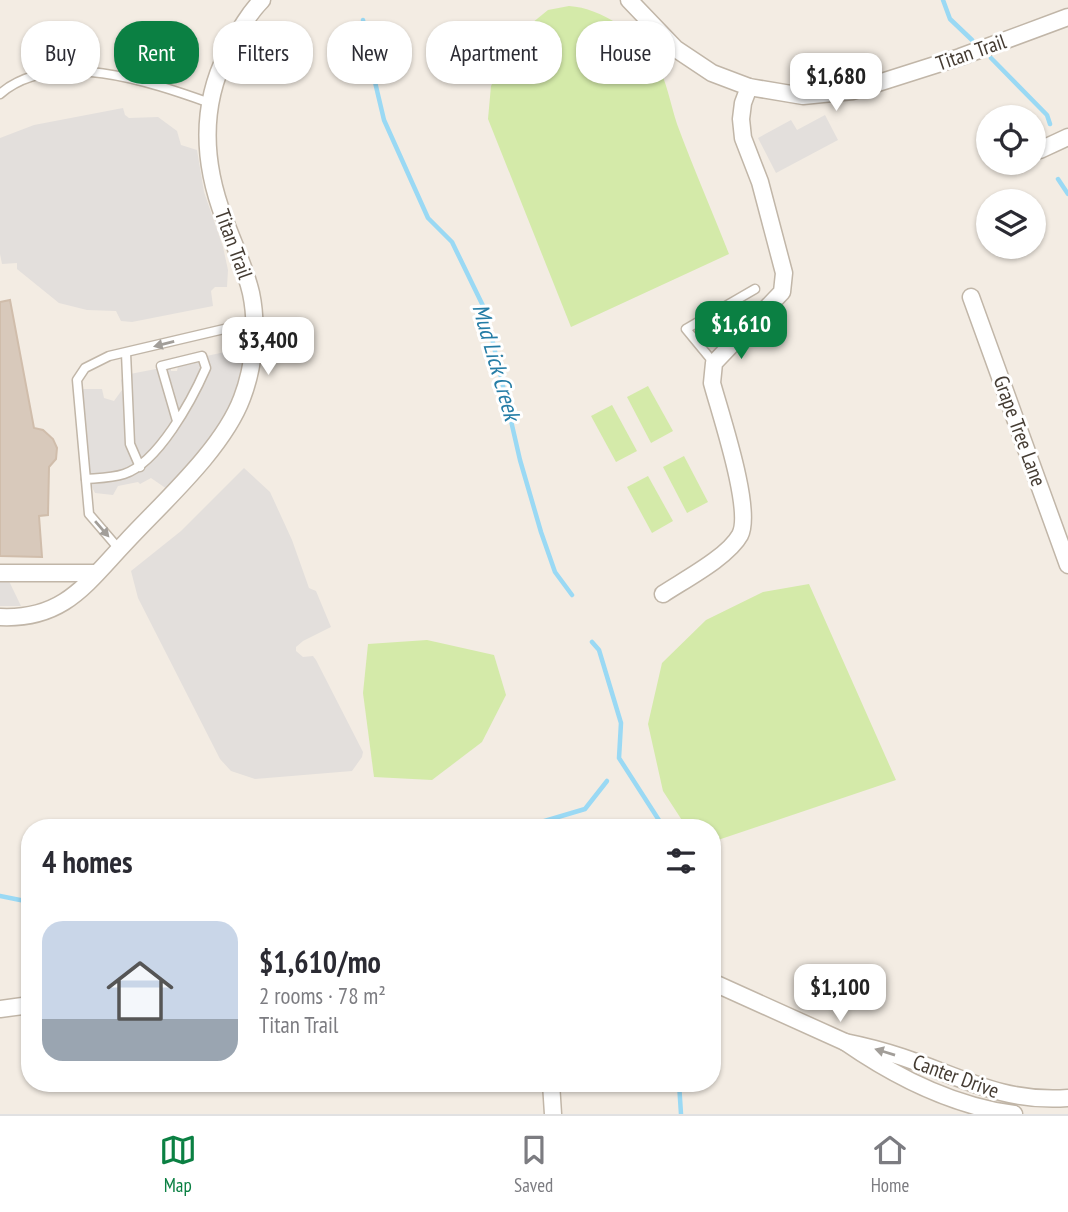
<!DOCTYPE html>
<html lang="en">
<head>
<meta charset="utf-8">
<style>
	:root { --surface:#fff; --page:#f7f7f7; --text:#2b2b33; --muted:#7c7c81; --line:#e1e1e2; --accent:#0b8043 }
	body { margin:0; font-family:"PT Sans Narrow",sans-serif; background:var(--page); color:var(--text); height:100vh; display:flex; flex-direction:column; font-size:26px; white-space:nowrap }
	* { box-sizing:border-box; margin:0 }
	p { font-size:23px; color:var(--muted) }
	.icon { flex:none; width:38px; height:38px; fill:none; stroke:currentColor; stroke-width:2; stroke-linecap:round; stroke-linejoin:round }
	.map { position:relative; flex:1; overflow:hidden }
	.details { position:absolute; left:21px; top:819px; width:700px; height:273px; display:flex; flex-direction:column; background:var(--surface); border-radius:28px; box-shadow:0 2px 5px #0004 }
	.details>* { flex:none }
	.banner { position:absolute; left:21px; top:21px; width:700px; height:63px; display:flex; gap:14px }
	.buttons { position:absolute; left:976px; top:105px; display:grid; gap:14px }
	.buttons a { display:grid; place-items:center; width:70px; height:70px; border-radius:50%; background:var(--surface); box-shadow:0 2px 5px #0004; font-size:35px }
	.price { position:absolute; translate:-50% -60px; padding:0 16px; border-radius:14px; background:#fff; color:#222; font-size:23px; line-height:46px; filter:drop-shadow(0 2px 4px #0008) }
	.price::after { content:''; position:absolute; left:50%; top:42px; width:21px; height:16px; margin-left:-10px; background:inherit; clip-path:polygon(0 0,100% 0,50% 100%) }
	.price.active { background:var(--accent); color:#fff }
	ul { padding:0; list-style:none }
	li { display:flex; align-items:center; gap:21px; height:175px; padding:0 21px }
	li+li { border-top:2px solid var(--line) }
	li span { display:grid; place-items:center; flex:none; width:196px; height:140px; border-radius:21px; color:#555 }
	li>.icon { margin-inline-start:auto }
	span .icon { width:84px; height:84px; fill:#fffc; stroke-width:1 }
	li b { font-size:30px }
	h2 { display:flex; justify-content:space-between; align-items:center; height:84px; padding:0 21px; font-size:30px }
	.pill { padding:0 24px; border-radius:28px; background:var(--surface); box-shadow:0 2px 5px #0004; font-size:24px; line-height:63px }
	.pill.active { background:var(--accent); color:#fff }
	.tabs { display:flex; justify-content:space-around; align-items:center; height:98px; border-top:2px solid var(--line); background:var(--surface); font-size:19px; color:var(--muted) }
	.tabs a { display:grid; justify-items:center; gap:4px }
	.tabs .active { color:var(--accent) }
	.map>svg:first-child { display:block }
	.green { fill:#d4eaa9 }
	.parking { fill:#e3dfdc }
	.lines { fill:none; stroke-linecap:round; stroke-linejoin:round }
	.stream { stroke:#9ad9f4; stroke-width:4.5 }
	.building { fill:#d8c9bb; stroke:#d0bdab; stroke-width:2 }
	.lane-casing { stroke:#c1b6a8; stroke-width:11 }
	.street-casing { stroke:#c1b6a8; stroke-width:19 }
	.lane { stroke:#fff; stroke-width:8 }
	.street { stroke:#fff; stroke-width:16 }
	.oneway { fill:#a29e99 }
	.labels { text-anchor:middle; dominant-baseline:central; stroke-width:6; stroke-linejoin:round; paint-order:stroke }
	.street-label { font-size:21px; fill:#453c33; stroke:#fff }
	.water-label { font-size:23px; font-style:italic; fill:#257da6; stroke:#fff }
</style>
</head>
<body>
<div class="map">
<svg width="1068" height="1114" viewBox="0 0 1068 1114">
	<rect width="100%" height="100%" fill="#f3ece3"/>
	<g class="green">
		<path d="M 569,6 C 602,8 638,34 656,62 C 666,78 671,106 677,124 C 693,167 712,211 729,254 L 571,327 L 488,119 L 491,86 L 512,46 L 532,23 L 548,10 Z"/>
		<path d="M 648,386 L 673,431 L 651,443 L 627,397 Z"/>
		<path d="M 612,405 L 637,451 L 616,462 L 591,416 Z"/>
		<path d="M 684,456 L 708,502 L 687,513 L 663,467 Z"/>
		<path d="M 648,476 L 673,521 L 652,533 L 627,487 Z"/>
		<path d="M 809,584 L 896,780 L 712,842 L 712,828 L 687,828 L 663,791 L 648,724 L 662,663 L 706,620 L 763,592 Z"/>
		<path d="M 427,640 L 494,655 L 506,695 L 482,742 L 432,780 L 374,777 L 363,693 L 368,644 Z"/>
	</g>
	<g class="parking">
		<path d="M 123,108 L 125,115 L 129,118 L 158,117 L 177,131 L 181,145 L 197,150 L 204,192 L 223,247 L 228,270 L 227,287 L 215,287 L 211,291 L 213,306 L 132,322 L 121,321 L 116,311 L 87,310 L 59,303 L 17,269 L 17,263 L 2,264 L 0,254 L 0,138 L 34,125 Z"/>
		<path d="M 825,115 L 838,140 L 776,173 L 758,138 L 791,120 L 797,130 Z"/>
		<path d="M 234,350 L 236,355 L 249,358 L 231,417 L 167,489 L 151,478 L 140,484 L 138,482 L 118,486 L 113,495 L 95,493 L 92,487 L 84,486 L 77,389 L 102,389 L 104,398 L 114,401 L 122,390 L 121,380 L 125,375 L 166,367 L 171,368 L 171,371 L 177,371 L 179,362 Z"/>
		<path d="M 244,468 L 270,492 L 292,540 L 309,588 L 316,591 L 331,627 L 303,641 L 296,647 L 296,651 L 303,657 L 313,656 L 316,660 L 363,752 L 362,757 L 352,771 L 255,779 L 231,771 L 220,759 L 138,598 L 131,571 L 181,531 Z"/>
		<path d="M 0,579 L 8,579 L 21,606 L 0,606 Z"/>
	</g>
	<g class="lines">
		<g class="stream">
			<path d="M 943,0 L 950,19 L 972,40"/>
			<path d="M 363,20 L 370,61 L 384,120 L 428,218 L 452,242 L 486,312 L 520,460 L 541,532 L 555,572 L 572,595"/>
			<path d="M 991,58 L 1047,115 L 1050,124"/>
			<path d="M 1058,179 L 1068,194"/>
			<path d="M 592,642 L 599,650 L 621,723 L 619,758 L 664,828"/>
			<path d="M 238,828 L 252,822 L 311,828"/>
			<path d="M 521,828 L 585,809 L 607,781"/>
			<path d="M 0,896 L 30,902"/>
			<path d="M 679,1083 L 681,1114"/>
		</g>
	</g>
	<path class="building" d="M 10,300 L 34,428 L 43,430 L 53,439 L 57,448 L 56,459 L 49,467 L 48,515 L 39,516 L 42,557 L 0,556 L 0,302 Z"/>
	<g class="lines">
		<defs>
			<g id="lane">
				<path d="M 0,94 C 53,48 151,82 210,103"/>
				<path d="M 126,353 L 130,444 L 140,467"/>
				<path d="M 714,363 L 686,329 L 755,289"/>
				<path d="M 86,479 C 98,478 112,478 124,474 C 158,463 192,400 206,368 L 202,356 L 161,366 L 177,421"/>
				<path d="M 119,549 L 89,514 L 77,380 L 85,368 L 109,356 L 254,322"/>
			</g>
			<g id="street">
				<path d="M 629,0 L 676,49 L 712,73 L 749,87 L 803,96 L 853,91 L 960,57 L 1068,17"/>
				<path d="M 1034,148 L 1040,150 L 1068,137"/>
				<path d="M 971,297 L 1068,565"/>
				<path d="M 0,573 L 96,573"/>
				<path d="M 663,594 C 684,580 728,557 740,535 C 753,510 720,413 712,383 L 714,363 L 782,292 L 784,273 L 760,182 L 743,138 L 741,119 L 743,103 L 749,87"/>
				<path d="M 0,617 C 64,620 86,584 126,542 C 163,502 223,449 242,398 C 254,367 258,326 251,293 C 245,267 233,243 224,218 C 203,163 200,107 227,53 C 237,35 247,15 262,0"/>
				<path d="M 712,982 L 845,1042"/>
				<path d="M 0,1009 L 30,1005"/>
				<path d="M 551,1083 L 553,1114"/>
				<path d="M 1014,1114 C 954,1106 894,1076 845,1042 C 865,1046 884,1051 902,1057 C 961,1077 1004,1103 1068,1098"/>
			</g>
		</defs>
		<use href="#lane" class="lane-casing"/>
		<use href="#street" class="street-casing"/>
		<use href="#lane" class="lane"/>
		<use href="#street" class="street"/>
	</g>
	<defs><path id="oneway-solid" d="M-6-.8H1V-3.2L6.5 0L1 3.2V.8H-6Z" transform="scale(1.75)"/></defs>
	<g class="oneway">
		<use href="#oneway-solid" transform="translate(164 344) rotate(166)"/>
		<use href="#oneway-solid" transform="translate(102 529) rotate(49)"/>
		<use href="#oneway-solid" transform="translate(885 1052) rotate(-163)"/>
	</g>
	<g class="labels">
		<g class="street-label">
			<text transform="translate(971 52) rotate(-19)">Titan Trail</text>
			<text transform="translate(234 244) rotate(70)">Titan Trail</text>
			<text transform="translate(1020 431) rotate(70)">Grape Tree Lane</text>
			<text transform="translate(956 1076) rotate(20)">Canter Drive</text>
		</g>
		<g class="water-label">
			<text transform="translate(497 362) rotate(74)">Mud Lick Creek</text>
		</g>
	</g>
</svg>
<div class="buttons">
<a><svg class="icon" aria-label="locate" viewBox="0 0 24 24"><circle cx="12" cy="12" r="6"/><path d="M12 2v4M12 18v4M2 12h4M18 12h4"/></svg></a>
<a><svg class="icon" aria-label="layers" viewBox="0 0 24 24"><path d="M12 4l9 5-9 5-9-5zM3 14l9 5 9-5"/></svg></a>
</div>
<b class="price" style="left:836px;top:113px">$1,680</b>
<b class="price active" style="left:741px;top:361px">$1,610</b>
<b class="price" style="left:268px;top:377px">$3,400</b>
<b class="price" style="left:840px;top:1024px">$1,100</b>
<div class="banner">
<a class="pill">Buy</a>
<a class="pill active">Rent</a>
<a class="pill">Filters</a>
<a class="pill">New</a>
<a class="pill">Apartment</a>
<a class="pill">House</a>
</div>
<section class="details">
<h2>4 homes<svg class="icon" aria-label="filters" viewBox="0 0 24 24"><path d="M4 7h16M4 17h16"/><circle cx="9" cy="7" r="2"/><circle cx="15" cy="17" r="2"/></svg></h2>
<ul>
<li><span style="background:linear-gradient(#c9d6e8 70%,#9aa5b1 0)"><svg class="icon" aria-label="home" viewBox="0 0 24 24"><path d="M3 11l9-7 9 7M6 9v11h12V9"/></svg></span><div><b>$1,610/mo</b><p>2 rooms · 78 m²</p><p>Titan Trail</p></div></li>
</ul>
</section>
</div>
<nav class="tabs">
<a class="active"><svg class="icon" aria-label="map" viewBox="0 0 24 24"><path d="M3 6l6-2 6 2 6-2v14l-6 2-6-2-6 2zM9 4v14M15 6v14"/></svg>Map</a>
<a><svg class="icon" aria-label="saved" viewBox="0 0 24 24"><path d="M7 4h10v16l-5-4-5 4z"/></svg>Saved</a>
<a><svg class="icon" aria-label="home" viewBox="0 0 24 24"><path d="M3 11l9-7 9 7M6 9v11h12V9"/></svg>Home</a>
</nav>
</body>
</html>
